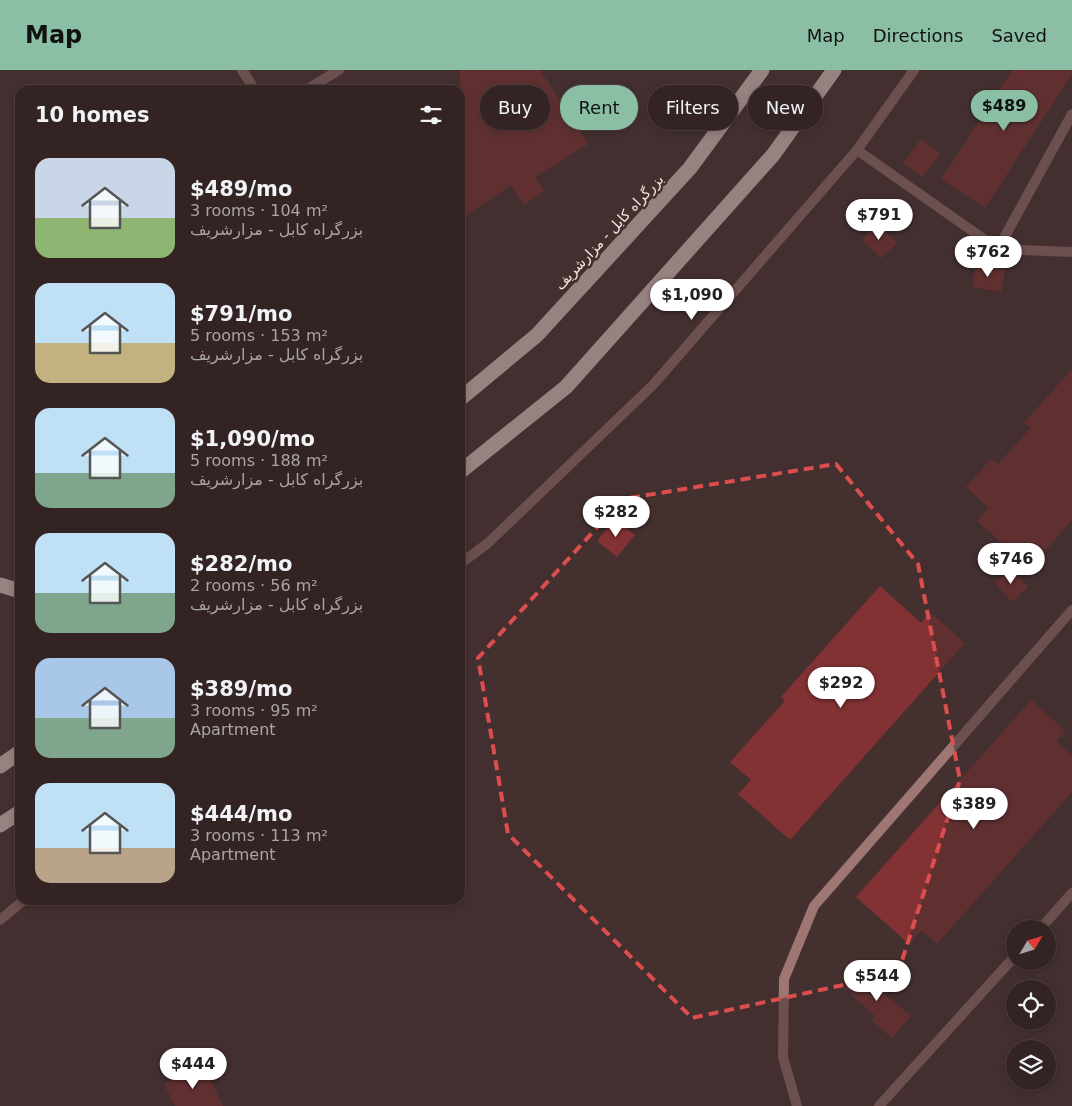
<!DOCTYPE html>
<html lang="en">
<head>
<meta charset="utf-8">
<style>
	:root { --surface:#332423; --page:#3b2c2b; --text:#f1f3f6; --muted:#a9a4a6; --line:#4e4141; --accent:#8abfa5 }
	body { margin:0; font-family:"DejaVu Sans","Noto Sans Arabic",sans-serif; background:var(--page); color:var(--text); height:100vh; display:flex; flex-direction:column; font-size:19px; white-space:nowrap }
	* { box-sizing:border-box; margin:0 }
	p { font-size:16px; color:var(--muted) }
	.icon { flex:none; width:28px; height:28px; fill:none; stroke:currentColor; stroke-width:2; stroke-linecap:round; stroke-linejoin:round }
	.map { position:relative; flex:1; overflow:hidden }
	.side { position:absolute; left:15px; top:15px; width:450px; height:820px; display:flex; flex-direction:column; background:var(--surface); border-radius:15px; box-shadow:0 2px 8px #0003,0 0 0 1px var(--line) }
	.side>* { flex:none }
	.top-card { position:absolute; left:480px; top:15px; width:475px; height:45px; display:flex; gap:10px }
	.needle { width:32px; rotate:52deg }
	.fabs { position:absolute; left:1006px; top:850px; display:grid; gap:10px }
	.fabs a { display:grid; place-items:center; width:50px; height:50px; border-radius:50%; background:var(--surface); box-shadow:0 2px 8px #0003,0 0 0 1px var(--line); font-size:25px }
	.price { position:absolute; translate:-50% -42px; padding:0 11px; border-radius:18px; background:#fff; color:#222; font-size:16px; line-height:32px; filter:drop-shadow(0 1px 2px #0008) }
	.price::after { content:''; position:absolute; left:50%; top:30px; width:15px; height:11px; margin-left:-8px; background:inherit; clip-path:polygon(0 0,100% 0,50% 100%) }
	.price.selected { background:var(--accent); color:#111 }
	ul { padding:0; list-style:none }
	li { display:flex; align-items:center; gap:15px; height:125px; padding:0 20px }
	li span { display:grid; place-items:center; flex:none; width:140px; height:100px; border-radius:15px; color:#555 }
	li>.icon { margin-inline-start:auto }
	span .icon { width:60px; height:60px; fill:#fffc; stroke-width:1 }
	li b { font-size:21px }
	h2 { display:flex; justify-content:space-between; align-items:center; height:60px; padding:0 20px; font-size:21px }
	.tag { padding:0 18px; border-radius:22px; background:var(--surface); box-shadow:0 2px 8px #0003,0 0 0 1px var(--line); font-size:18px; line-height:45px }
	.tag.selected { background:var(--accent); color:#111 }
	header { display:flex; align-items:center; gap:30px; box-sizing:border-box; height:70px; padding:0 25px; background:var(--accent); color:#111 }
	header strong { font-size:24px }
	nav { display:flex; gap:28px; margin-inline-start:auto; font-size:18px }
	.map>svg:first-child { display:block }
	.building { fill:#833234 }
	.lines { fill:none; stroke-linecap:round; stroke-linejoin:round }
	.lane { stroke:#9e7775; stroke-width:10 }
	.street { stroke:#9e7775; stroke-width:10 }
	.highway { stroke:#fae6e4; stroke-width:15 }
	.marked { fill:none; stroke:#dc4e4e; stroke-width:4; stroke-dasharray:10 6; stroke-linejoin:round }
	.labels { text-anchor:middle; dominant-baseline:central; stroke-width:5; stroke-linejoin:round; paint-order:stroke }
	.street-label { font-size:14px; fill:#f3e6e5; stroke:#44302f }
</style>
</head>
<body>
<header>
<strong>Map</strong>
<nav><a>Map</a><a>Directions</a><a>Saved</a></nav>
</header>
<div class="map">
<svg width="1072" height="1036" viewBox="0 0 1072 1036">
	<rect width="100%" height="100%" fill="#44302f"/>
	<g class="building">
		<path d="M 460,0 L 540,0 L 588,74 L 535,107 L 544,121 L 524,135 L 511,115 L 460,150 Z"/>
		<path d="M 1013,0 L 1072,0 L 1072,4 L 985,138 L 941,109 Z"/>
		<path d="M 921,69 L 940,84 L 922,107 L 903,93 Z"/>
		<path d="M 878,154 L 897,173 L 881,188 L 862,170 Z"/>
		<path d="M 976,194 L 1005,200 L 1001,222 L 972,217 Z"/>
		<path d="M 1072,299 L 1072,450 L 1030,498 L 977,451 L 989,438 L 966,417 L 991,389 L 998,394 L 1031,358 L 1024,353 Z"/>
		<path d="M 615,449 L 635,465 L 617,487 L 597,471 Z"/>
		<path d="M 1011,498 L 1028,517 L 1012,532 L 995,513 Z"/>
		<path d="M 880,516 L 921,553 L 930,542 L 965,573 L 790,770 L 738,724 L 751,710 L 730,692 L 785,631 L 781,627 Z"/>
		<path d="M 1031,630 L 1066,661 L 1056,671 L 1072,685 L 1072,722 L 937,874 L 921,860 L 909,874 L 856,827 Z"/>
		<path d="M 864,896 L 889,919 L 884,924 L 911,946 L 892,968 L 872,951 L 875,946 L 844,918 Z"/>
		<path d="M 203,995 L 223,1036 L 175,1036 L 164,1014 Z"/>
	</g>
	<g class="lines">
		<g class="lane">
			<path d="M 857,80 L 998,179 L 1072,182"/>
			<path d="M 998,179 L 1072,44"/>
			<path d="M 1040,859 L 1072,823"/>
			<path d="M 797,1036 L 783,987 L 784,909 L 814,836 L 1072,540"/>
			<path d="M 879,1036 L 1015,886"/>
		</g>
		<g class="street">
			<path d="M 242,0 L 255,20"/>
			<path d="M 306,20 L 339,0"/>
			<path d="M 460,494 L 488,473 L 653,315 L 857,80 L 914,0"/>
			<path d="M 0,850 L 24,830"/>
		</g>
		<g class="highway">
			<path d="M 460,329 L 537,265 L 690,98 L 762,0"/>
			<path d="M 460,402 L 566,317 L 773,85 L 834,0"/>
			<path d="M 0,515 L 20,521"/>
			<path d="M 0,696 L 20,682"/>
			<path d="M 0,755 L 20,742"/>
		</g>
	</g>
	<path d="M0 0H1072V1036H0ZM 836,394 L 918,494 L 960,710 L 898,903 L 692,948 L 508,764 L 478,588 L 623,429 Z" fill="#44302f" fill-opacity=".55" fill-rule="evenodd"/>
	<path class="marked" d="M 836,394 L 918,494 L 960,710 L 898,903 L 692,948 L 508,764 L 478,588 L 623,429 Z"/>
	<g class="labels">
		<g class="street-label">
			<text transform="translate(609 162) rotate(-47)">بزرگراه کابل - مزارشریف</text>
		</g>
	</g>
</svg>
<div class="fabs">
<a><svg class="needle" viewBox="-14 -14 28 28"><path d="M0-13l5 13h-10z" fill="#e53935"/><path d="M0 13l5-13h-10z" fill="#a9a4a6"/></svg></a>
<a><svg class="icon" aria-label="locate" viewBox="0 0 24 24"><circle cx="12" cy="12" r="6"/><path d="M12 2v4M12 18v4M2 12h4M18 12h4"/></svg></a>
<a><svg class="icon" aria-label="layers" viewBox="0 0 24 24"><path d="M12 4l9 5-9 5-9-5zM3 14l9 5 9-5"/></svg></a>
</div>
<b class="price selected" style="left:1004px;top:62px">$489</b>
<b class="price" style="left:879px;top:171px">$791</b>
<b class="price" style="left:988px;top:208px">$762</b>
<b class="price" style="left:692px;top:251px">$1,090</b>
<b class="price" style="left:616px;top:468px">$282</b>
<b class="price" style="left:1011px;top:515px">$746</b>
<b class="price" style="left:841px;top:639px">$292</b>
<b class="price" style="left:974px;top:760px">$389</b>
<b class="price" style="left:877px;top:932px">$544</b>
<b class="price" style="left:193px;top:1020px">$444</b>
<div class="top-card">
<a class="tag">Buy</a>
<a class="tag selected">Rent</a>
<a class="tag">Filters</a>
<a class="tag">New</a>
</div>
<section class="side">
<h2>10 homes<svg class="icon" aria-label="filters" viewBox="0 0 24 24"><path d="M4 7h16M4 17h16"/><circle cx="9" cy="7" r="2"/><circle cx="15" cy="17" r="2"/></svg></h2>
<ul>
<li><span style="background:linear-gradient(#c9d6e8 60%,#8fb573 0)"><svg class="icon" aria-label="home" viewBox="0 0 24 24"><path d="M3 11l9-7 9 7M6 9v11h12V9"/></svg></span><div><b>$489/mo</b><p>3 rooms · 104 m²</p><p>بزرگراه کابل - مزارشریف</p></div></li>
<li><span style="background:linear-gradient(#bfe0f5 60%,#c2b280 0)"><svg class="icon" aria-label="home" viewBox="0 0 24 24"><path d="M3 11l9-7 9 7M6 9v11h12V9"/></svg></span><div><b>$791/mo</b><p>5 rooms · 153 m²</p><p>بزرگراه کابل - مزارشریف</p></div></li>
<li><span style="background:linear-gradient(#bfe0f5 65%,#7fa58c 0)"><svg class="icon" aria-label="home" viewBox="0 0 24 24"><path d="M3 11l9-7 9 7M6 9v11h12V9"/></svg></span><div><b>$1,090/mo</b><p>5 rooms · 188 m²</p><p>بزرگراه کابل - مزارشریف</p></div></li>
<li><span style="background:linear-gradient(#bfe0f5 60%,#7fa58c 0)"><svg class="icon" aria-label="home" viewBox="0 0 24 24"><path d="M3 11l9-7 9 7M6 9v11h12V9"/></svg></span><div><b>$282/mo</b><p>2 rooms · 56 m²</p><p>بزرگراه کابل - مزارشریف</p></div></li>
<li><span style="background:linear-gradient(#a9c7e8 60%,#7fa58c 0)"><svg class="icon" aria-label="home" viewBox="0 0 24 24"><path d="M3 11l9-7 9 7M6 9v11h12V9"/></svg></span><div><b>$389/mo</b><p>3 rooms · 95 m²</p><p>Apartment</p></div></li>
<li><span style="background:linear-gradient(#bfe0f5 65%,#b9a48a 0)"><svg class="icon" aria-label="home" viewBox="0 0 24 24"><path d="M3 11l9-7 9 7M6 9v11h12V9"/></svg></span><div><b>$444/mo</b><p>3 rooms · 113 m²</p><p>Apartment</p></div></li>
</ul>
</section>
</div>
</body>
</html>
